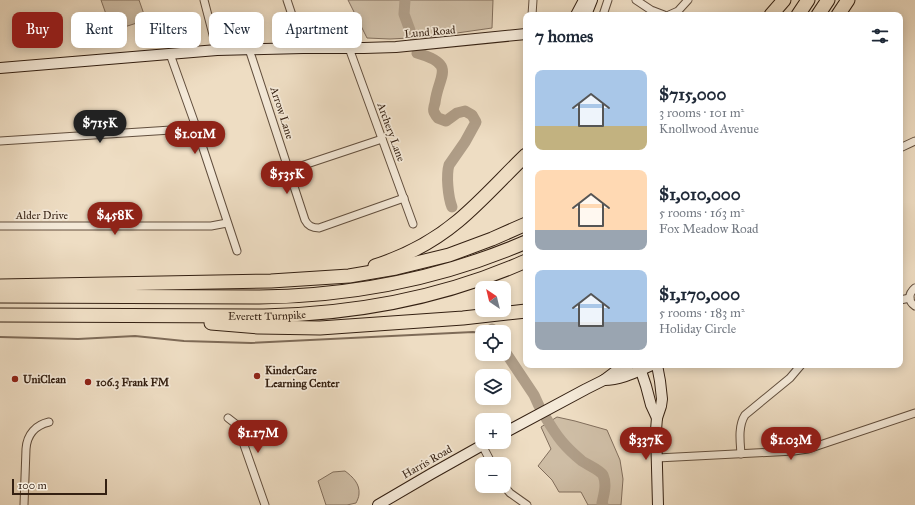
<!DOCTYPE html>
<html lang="en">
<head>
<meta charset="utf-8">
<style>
	:root { --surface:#fff; --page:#f2f2f3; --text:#1f2937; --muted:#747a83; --accent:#8f2418 }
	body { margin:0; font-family:"IM FELL Great Primer",serif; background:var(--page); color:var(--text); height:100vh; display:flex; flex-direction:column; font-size:15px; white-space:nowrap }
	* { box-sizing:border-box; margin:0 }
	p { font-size:13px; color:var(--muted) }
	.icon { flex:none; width:22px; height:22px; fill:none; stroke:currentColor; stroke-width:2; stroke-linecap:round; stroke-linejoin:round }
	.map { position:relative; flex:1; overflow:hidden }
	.sheet { position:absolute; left:523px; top:12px; width:380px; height:356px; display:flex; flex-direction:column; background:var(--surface); border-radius:8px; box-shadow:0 2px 10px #0003 }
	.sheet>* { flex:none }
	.guide { position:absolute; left:12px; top:12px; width:380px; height:36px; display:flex; gap:8px }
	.needle { width:26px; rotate:325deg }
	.controls { position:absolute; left:475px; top:281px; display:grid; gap:8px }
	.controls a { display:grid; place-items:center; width:36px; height:36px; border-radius:8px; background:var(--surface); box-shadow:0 2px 10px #0003; font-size:20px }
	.scale { position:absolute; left:12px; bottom:10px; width:95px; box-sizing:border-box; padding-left:4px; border:2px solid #342012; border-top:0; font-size:11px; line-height:14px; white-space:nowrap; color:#342012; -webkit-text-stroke:3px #f4e9d8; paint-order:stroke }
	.price { position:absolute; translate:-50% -34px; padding:0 9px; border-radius:14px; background:var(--accent); color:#fff; font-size:13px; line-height:26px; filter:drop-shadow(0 1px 2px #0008) }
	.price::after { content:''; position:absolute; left:50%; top:24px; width:12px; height:9px; margin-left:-6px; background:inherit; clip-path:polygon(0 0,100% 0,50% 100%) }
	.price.on { background:#222; color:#fff }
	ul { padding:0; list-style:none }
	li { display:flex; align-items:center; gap:12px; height:100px; padding:0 12px }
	li span { display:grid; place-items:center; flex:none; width:112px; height:80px; border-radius:8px; color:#555 }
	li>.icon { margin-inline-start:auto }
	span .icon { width:48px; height:48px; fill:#fffc; stroke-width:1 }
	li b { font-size:17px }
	h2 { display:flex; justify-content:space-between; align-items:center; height:48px; padding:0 12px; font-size:17px }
	.chip { padding:0 14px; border-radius:8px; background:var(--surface); box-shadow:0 2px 10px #0003; font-size:14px; line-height:36px }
	.chip.on { background:var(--accent); color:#fff }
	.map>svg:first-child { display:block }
	.green { fill:#cebda5; stroke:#816e5c }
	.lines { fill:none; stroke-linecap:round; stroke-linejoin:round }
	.stream { stroke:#7e6b58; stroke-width:2 }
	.river { stroke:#af9d87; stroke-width:11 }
	.street-casing { stroke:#624f3e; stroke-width:9 }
	.secondary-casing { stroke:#342012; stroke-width:12 }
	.highway-casing { stroke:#342012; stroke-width:15 }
	.street { stroke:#f4e9d8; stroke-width:7 }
	.secondary { stroke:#f4e9d8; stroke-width:10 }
	.highway { stroke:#eeddc3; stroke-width:13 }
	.poi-dot { fill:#8f2418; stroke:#f4e9d8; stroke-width:1.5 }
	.labels { text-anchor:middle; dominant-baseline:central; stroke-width:3.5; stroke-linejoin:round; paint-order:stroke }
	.street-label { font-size:11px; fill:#342012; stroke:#f4e9d8 }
	.poi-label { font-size:11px; font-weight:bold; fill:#342012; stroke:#f4e9d8; text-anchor:start }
</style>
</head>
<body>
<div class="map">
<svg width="915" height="505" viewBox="0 0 915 505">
	<rect width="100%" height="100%" fill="#eeddc3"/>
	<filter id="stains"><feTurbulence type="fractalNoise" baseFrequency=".005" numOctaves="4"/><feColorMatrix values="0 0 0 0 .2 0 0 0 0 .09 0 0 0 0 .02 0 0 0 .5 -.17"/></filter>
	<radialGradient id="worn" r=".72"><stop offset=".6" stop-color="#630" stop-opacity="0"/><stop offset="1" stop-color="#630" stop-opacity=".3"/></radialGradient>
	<g class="green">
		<path d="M 101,0 L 139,0 L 146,20 L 112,31 Z"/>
		<path d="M 348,0 L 493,0 L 492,28 L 429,37 L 390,39 L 367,38 Z"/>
		<path d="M 557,417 L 575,421 L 607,430 L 620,460 L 623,479 L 621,505 L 588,505 L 581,492 L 559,492 L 552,480 L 538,466 L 551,449 L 541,427 Z"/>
		<path d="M 345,471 C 353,477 360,484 359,494 C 359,497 357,501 356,503 L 347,505 L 326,505 L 318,481 L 333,472 Z"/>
	</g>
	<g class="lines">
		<path class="stream" d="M 0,337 L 78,339 L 135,336 L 184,341 L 251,343 L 473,332 L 482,333"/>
		<g class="river">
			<path d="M 405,0 L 404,14 L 412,36"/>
			<path d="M 417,53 C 458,65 438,75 435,103 C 434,106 433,110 434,112 C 435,114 436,116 438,118 L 446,121 L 457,113 L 465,111 L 472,115 L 476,122 L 465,142 L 449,165 C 446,175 448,197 452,207"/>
			<path d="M 492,329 L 492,332"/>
			<path d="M 504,350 L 534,395 L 539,406"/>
			<path d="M 546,418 C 557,437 565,447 582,461 C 588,465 600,470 603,475 C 607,484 604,494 602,503 L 603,505"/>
		</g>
		<defs>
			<g id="street">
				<path d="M 204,0 L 217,50"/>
				<path d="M 287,0 L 303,48"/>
				<path d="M 636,0 L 651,10 L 664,15"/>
				<path d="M 532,15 L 533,0"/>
				<path d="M 603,15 L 608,0"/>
				<path d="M 669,15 L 678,11 L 688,0"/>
				<path d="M 349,48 L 413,224"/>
				<path d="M 249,49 L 305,220 C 308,226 312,228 319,228 L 404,198"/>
				<path d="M 170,54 L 195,124 L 237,251"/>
				<path d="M 0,141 L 171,130 L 195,124"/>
				<path d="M 900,148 L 915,141"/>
				<path d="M 289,170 L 382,139"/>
				<path d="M 0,226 L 211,226 L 227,223"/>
				<path d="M 915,288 C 908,294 908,301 915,306"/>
				<path d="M 900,300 L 910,298"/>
				<path d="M 228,418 L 237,425 L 265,505"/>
				<path d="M 482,445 L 492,464"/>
				<path d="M 741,454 C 740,441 738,426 745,415 L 790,378 L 801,365"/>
				<path d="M 657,458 L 794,451 L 808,449 L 915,413"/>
				<path d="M 504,486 L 510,493 L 527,505"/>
				<path d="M 24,505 L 26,449 C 27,434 36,425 49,422"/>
			</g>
			<g id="secondary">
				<path d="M 576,15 L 584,0"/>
				<path d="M 586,15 L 592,0"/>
				<path d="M 0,68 L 217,50 L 303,48 L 364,48 L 396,47 L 526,34"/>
				<path d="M 639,365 L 646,386 L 651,405 L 657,418"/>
				<path d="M 657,365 L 660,381 L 662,399 L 661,406 L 657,418 L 656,430 L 658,505"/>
				<path d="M 604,380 C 621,380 636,372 652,365"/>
				<path d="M 504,433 L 586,389 L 604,380 L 616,371 L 629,365"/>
				<path d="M 378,505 L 431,474 L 488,442"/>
			</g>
			<g id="highway">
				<path d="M 771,15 L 784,0"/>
				<path d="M 798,15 L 808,0"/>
				<path d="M 818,15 L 828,0"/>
				<path d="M 838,15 L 848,0"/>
				<path d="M 375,266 C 406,256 434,241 458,221 C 482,201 504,176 526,155"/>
				<path d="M 0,286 L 271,281 L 349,276 L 396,268 L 449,255 L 492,239 L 526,224"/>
				<path d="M 0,296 L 259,297 C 353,296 440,279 526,242"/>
				<path id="s1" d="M 0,315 L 264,316 C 355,314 443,298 526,261"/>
				<path d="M 211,323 L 258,327 L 320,328 L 463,318 L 526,311"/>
			</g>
		</defs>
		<use href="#street" class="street-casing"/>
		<use href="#secondary" class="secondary-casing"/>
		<use href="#highway" class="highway-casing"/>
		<use href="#street" class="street"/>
		<use href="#secondary" class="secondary"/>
		<use href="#highway" class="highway"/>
	</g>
	<g class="poi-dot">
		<circle cx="257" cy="376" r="4"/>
		<circle cx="15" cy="379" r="4"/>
		<circle cx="88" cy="382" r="4"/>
	</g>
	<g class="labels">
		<g class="street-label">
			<text transform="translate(430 32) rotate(-5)">Lund Road</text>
			<text transform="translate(282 113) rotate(72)">Arrow Lane</text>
			<text transform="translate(391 132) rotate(70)">Archery Lane</text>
			<text x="42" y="215">Alder Drive</text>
			<text stroke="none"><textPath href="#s1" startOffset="267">Everett Turnpike</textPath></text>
			<text transform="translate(427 462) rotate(-30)">Harris Road</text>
		</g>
		<g class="poi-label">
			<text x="265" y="370">KinderCare<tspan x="265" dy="13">Learning Center</tspan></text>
			<text x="23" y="379">UniClean</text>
			<text x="96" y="382">106.3 Frank FM</text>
		</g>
	</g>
	<rect width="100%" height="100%" filter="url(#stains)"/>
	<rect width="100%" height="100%" fill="url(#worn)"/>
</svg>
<div class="controls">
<a><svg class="needle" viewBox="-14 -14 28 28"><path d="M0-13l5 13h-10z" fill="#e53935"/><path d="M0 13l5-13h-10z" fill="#747a83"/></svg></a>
<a><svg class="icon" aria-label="locate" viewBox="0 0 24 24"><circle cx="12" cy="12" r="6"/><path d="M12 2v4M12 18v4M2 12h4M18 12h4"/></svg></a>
<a><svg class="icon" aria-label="layers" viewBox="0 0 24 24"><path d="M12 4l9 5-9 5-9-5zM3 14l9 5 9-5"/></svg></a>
<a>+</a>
<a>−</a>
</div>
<div class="scale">100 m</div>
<b class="price on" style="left:100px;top:144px">$715K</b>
<b class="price" style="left:195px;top:155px">$1.01M</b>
<b class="price" style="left:287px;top:195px">$535K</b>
<b class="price" style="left:115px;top:236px">$458K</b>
<b class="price" style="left:258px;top:454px">$1.17M</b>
<b class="price" style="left:646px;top:461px">$337K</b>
<b class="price" style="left:791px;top:461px">$1.03M</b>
<div class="guide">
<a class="chip on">Buy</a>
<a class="chip">Rent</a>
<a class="chip">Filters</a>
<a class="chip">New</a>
<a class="chip">Apartment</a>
</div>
<section class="sheet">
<h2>7 homes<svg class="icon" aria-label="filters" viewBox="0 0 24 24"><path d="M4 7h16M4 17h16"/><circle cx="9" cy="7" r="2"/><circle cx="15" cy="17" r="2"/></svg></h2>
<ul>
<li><span style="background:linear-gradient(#a9c7e8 70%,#c2b280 0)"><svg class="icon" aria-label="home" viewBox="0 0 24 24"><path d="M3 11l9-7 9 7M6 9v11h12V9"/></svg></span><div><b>$715,000</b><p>3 rooms · 101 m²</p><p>Knollwood Avenue</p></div></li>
<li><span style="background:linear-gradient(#ffd9b3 75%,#9aa5b1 0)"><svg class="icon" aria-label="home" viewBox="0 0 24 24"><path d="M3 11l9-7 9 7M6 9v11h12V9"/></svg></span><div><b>$1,010,000</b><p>5 rooms · 163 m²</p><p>Fox Meadow Road</p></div></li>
<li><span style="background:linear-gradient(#a9c7e8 65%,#9aa5b1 0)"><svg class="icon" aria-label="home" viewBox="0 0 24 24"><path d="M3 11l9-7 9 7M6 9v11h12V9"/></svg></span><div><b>$1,170,000</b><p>5 rooms · 183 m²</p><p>Holiday Circle</p></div></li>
</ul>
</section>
</div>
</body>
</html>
